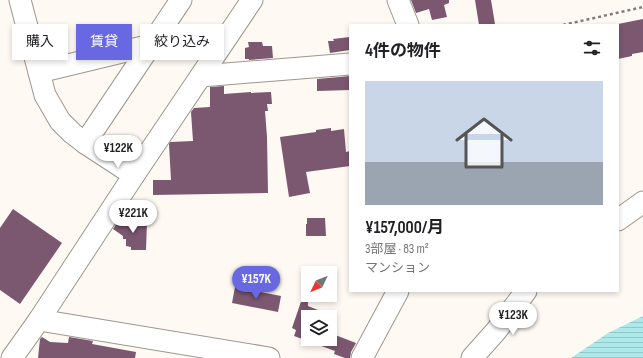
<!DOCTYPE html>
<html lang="ja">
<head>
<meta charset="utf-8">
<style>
	:root { --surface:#fff; --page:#f6f6f6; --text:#202124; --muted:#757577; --accent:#6869e2 }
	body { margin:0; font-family:"Sofia Sans Condensed","Noto Sans JP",sans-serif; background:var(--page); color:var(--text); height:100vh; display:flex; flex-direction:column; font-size:15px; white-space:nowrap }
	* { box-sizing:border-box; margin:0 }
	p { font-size:13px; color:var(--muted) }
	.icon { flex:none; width:22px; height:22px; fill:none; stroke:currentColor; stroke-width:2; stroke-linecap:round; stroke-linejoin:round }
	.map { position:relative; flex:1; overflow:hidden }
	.drawer { position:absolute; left:349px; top:24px; width:270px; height:268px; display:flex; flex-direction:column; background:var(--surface); border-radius:0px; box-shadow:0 2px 6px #0003 }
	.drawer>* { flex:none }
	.banner { position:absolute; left:12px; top:24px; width:277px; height:36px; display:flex; gap:8px }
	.needle { width:26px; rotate:227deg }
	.buttons { position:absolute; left:301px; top:266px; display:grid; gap:8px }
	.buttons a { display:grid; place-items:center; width:36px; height:36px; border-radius:0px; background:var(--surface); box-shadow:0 2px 6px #0003; font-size:20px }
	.price { position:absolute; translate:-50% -34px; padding:0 9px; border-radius:14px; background:#fff; color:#222; font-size:13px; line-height:26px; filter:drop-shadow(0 1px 2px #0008) }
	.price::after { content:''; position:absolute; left:50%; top:24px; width:12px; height:9px; margin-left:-6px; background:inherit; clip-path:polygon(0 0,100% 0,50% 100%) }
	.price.current { background:var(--accent); color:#fff }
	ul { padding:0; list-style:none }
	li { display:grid; align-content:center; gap:8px; height:212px; padding:0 16px }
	li span { display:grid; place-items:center; height:124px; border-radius:0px; color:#555 }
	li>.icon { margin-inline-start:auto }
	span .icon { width:72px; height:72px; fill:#fffc; stroke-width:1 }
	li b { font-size:17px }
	h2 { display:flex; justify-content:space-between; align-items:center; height:48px; padding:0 16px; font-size:17px }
	.pill { padding:0 14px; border-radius:0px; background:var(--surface); box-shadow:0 2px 6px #0003; font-size:14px; line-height:36px }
	.pill.current { background:var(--accent); color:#fff }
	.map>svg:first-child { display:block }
	.water { fill:url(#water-rules) }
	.building { fill:#7b5770 }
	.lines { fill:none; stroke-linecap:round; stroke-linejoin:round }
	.minor-casing { stroke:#9e978e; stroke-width:23 }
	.path { stroke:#817d78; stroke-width:2.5; stroke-dasharray:3 3; stroke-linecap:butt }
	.minor { stroke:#fff; stroke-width:21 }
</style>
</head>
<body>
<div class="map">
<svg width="643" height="358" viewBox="0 0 643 358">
	<defs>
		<pattern id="water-rules" width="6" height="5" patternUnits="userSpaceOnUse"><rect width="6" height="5" fill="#ade9ea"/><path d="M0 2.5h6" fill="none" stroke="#94c7c8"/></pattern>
	</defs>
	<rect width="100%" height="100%" fill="#fef9f3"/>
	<path class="water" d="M 643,316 L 643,358 L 571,358 L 608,333 Z"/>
	<g class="building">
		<path d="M 411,0 L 449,0 L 449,3 L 444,5 L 447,17 L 432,20 L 429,9 L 416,13 Z"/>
		<path d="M 475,0 L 491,0 L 495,24 L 479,25 Z"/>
		<path d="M 643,19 L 643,52 L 632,54 L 632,56 L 618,59 L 618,24 Z"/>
		<path d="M 350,37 L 350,50 L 330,53 L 328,41 L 334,41 L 333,39 Z"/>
		<path d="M 248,42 L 262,42 L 263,46 L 272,46 L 273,58 L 249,60 L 249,59 L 245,59 L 245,48 L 249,47 Z"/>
		<path d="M 350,76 L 350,90 L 317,91 L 317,79 Z"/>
		<path d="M 224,86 L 224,94 L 251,92 L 251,93 L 271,92 L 272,104 L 267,104 L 268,111 L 265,111 L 267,137 L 268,193 L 153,195 L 153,180 L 171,180 L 169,144 L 170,142 L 193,141 L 191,112 L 194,108 L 210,107 L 210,87 Z"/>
		<path d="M 331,128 L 331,131 L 344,129 L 346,152 L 350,151 L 350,166 L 306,172 L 310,193 L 289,197 L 280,137 L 316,132 L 316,130 Z"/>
		<path d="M 13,209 L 62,243 L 20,304 L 0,290 L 0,228 Z"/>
		<path d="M 121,217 L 127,222 L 147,222 L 146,250 L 131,250 L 131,247 L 126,246 L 126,239 L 123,239 L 123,236 L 113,229 Z"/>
		<path d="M 307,218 L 325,218 L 326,236 L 306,236 L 306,224 L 307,224 Z"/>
		<path d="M 235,287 L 281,296 L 278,312 L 232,303 Z"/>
		<path d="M 306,287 L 308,287 L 308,306 L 333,316 L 333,317 L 308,317 L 308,339 L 330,339 L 330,333 L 356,343 L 351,352 L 350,358 L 345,358 L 334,354 L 335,351 L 294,336 L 296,330 L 292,328 Z"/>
		<path d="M 42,337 L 50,342 L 68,343 L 69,337 L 93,341 L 92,344 L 136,352 L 135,358 L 38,358 L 40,339 Z"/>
	</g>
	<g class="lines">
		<defs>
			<g id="minor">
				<path d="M 20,0 L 45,95 L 60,121 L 72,133 L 85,143 L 134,175"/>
				<path d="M 398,0 L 408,25"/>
				<path d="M 39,72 L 151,45"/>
				<path d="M 201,76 L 350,64"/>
				<path d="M 85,143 L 181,0"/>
				<path d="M 618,220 L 643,202"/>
				<path d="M 39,320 L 269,358"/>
				<path d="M 12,358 L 39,320 L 134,175 L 252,0"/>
				<path d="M 362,358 L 398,291"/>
				<path d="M 472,358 L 496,331 L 526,291"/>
			</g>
		</defs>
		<use href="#minor" class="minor-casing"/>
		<path class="path" d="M 563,25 L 643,7"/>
		<use href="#minor" class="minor"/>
	</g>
</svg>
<div class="buttons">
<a><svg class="needle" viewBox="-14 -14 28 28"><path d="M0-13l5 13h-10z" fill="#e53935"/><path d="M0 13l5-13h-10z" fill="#757577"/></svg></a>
<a><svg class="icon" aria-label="layers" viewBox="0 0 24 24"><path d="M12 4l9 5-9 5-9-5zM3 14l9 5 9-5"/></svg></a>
</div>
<b class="price" style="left:118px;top:169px">¥122K</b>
<b class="price" style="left:133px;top:234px">¥221K</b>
<b class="price current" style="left:256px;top:300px">¥157K</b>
<b class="price" style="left:513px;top:336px">¥123K</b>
<div class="banner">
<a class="pill">購入</a>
<a class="pill current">賃貸</a>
<a class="pill">絞り込み</a>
</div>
<section class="drawer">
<h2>4件の物件<svg class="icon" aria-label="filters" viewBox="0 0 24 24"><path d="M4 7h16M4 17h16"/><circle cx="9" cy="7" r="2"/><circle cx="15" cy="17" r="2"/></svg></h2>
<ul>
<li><span style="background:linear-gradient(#c9d6e8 65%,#9aa5b1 0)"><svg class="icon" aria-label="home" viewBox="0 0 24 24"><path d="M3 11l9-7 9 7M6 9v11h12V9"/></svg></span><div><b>¥157,000/月</b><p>3部屋 · 83 m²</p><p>マンション</p></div></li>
</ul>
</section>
</div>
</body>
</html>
